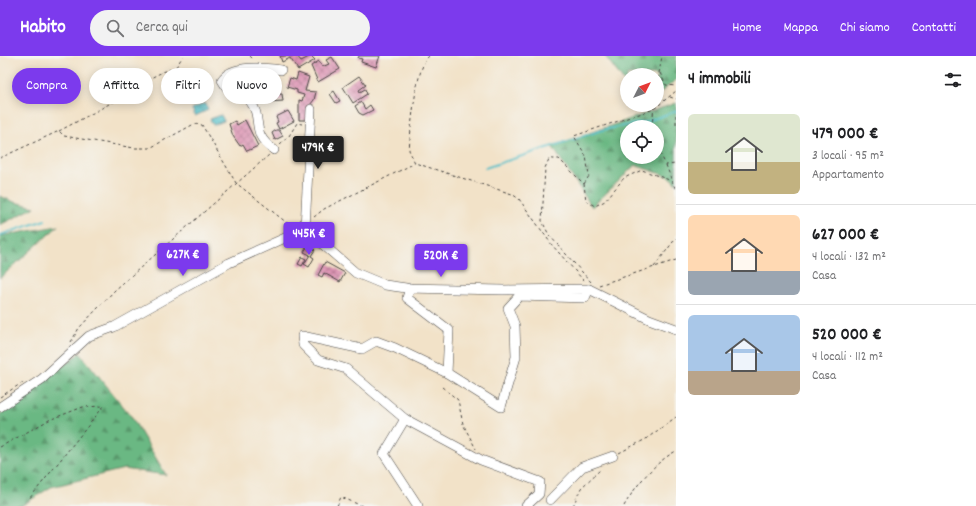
<!DOCTYPE html>
<html lang="it">
<head>
<meta charset="utf-8">
<style>
	:root { --surface:#fff; --page:#f2f2f2; --text:#202124; --muted:#757577; --line:#e0e0e0; --accent:#7c3aed }
	body { margin:0; font-family:Dekko,sans-serif; background:var(--page); color:var(--text); height:100vh; display:flex; flex-direction:column; font-size:15px; white-space:nowrap }
	* { box-sizing:border-box; margin:0 }
	p { font-size:13px; color:var(--muted) }
	.icon { flex:none; width:22px; height:22px; fill:none; stroke:currentColor; stroke-width:2; stroke-linecap:round; stroke-linejoin:round }
	.map { position:relative; flex:1; overflow:hidden }
	.details { display:flex; flex-direction:column; background:var(--surface); width:300px }
	.details>* { flex:none }
	.hud { position:absolute; left:12px; top:12px; width:380px; height:36px; display:flex; gap:8px }
	.needle { width:26px; rotate:48deg }
	.tools { position:absolute; left:620px; top:12px; display:grid; gap:8px }
	.tools a { display:grid; place-items:center; width:44px; height:44px; border-radius:50%; background:var(--surface); box-shadow:0 2px 10px #0003; font-size:20px }
	.price { position:absolute; translate:-50% -34px; padding:0 9px; border-radius:4px; background:var(--accent); color:#fff; font-size:13px; line-height:26px; filter:drop-shadow(0 1px 2px #0008) }
	.price::after { content:''; position:absolute; left:50%; top:24px; width:12px; height:9px; margin-left:-6px; background:inherit; clip-path:polygon(0 0,100% 0,50% 100%) }
	.price.current { background:#222; color:#fff }
	ul { padding:0; list-style:none }
	li { display:flex; align-items:center; gap:12px; height:100px; padding:0 12px }
	li+li { border-top:1px solid var(--line) }
	li span { display:grid; place-items:center; flex:none; width:112px; height:80px; border-radius:6px; color:#555 }
	li>.icon { margin-inline-start:auto }
	span .icon { width:48px; height:48px; fill:#fffc; stroke-width:1 }
	li b { font-size:17px }
	h2 { display:flex; justify-content:space-between; align-items:center; height:48px; padding:0 12px; font-size:17px }
	.pill { padding:0 14px; border-radius:18px; background:var(--surface); box-shadow:0 2px 10px #0003; font-size:14px; line-height:36px }
	.pill.current { background:var(--accent); color:#fff }
	header { display:flex; align-items:center; gap:24px; box-sizing:border-box; height:56px; padding:0 20px; background:var(--accent); color:#fff }
	header strong { font-size:19px }
	nav { display:flex; gap:22px; margin-inline-start:auto; font-size:14px }
	.search { width:280px; height:36px; background:var(--page); display:flex; align-items:center; gap:10px; box-sizing:border-box; padding:0 14px; border-radius:22px; color:var(--muted); font-size:15px }
	main { display:flex; flex:1; min-height:0 }
	.map>svg:first-child { display:block }
	.forest { fill:url(#forest-firs); stroke:#4b7257; fill-rule:evenodd }
	.water { fill:url(#water-ripples); stroke:#3e757a }
	.lines { fill:none; stroke-linecap:round; stroke-linejoin:round }
	.stream { stroke:#51bfc8; stroke-width:2 }
	.building { fill:url(#building-cross-hatch) }
	.minor-casing { stroke:#494643; stroke-width:10 }
	.path { stroke:#494643; stroke-width:1; stroke-dasharray:3 3; stroke-linecap:butt }
	.minor { stroke:#fff; stroke-width:9 }
</style>
</head>
<body>
<header>
<strong>Habito</strong>
<div class="search"><svg class="icon" aria-label="search" viewBox="0 0 24 24"><circle cx="10" cy="10" r="6"/><path d="M15 15l6 6"/></svg>Cerca qui</div>
<nav><a>Home</a><a>Mappa</a><a>Chi siamo</a><a>Contatti</a></nav>
</header>
<main>
<div class="map">
<svg width="676" height="450" viewBox="0 0 676 450">
	<defs>
		<pattern id="forest-firs" width="22" height="20" patternUnits="userSpaceOnUse"><rect width="22" height="20" fill="#6bb883"/><path d="M5 1l3.5 6h-7zM16 11l3.5 6h-7z" fill="#58966b"/></pattern>
		<pattern id="water-ripples" width="26" height="14" patternUnits="userSpaceOnUse"><rect width="26" height="14" fill="#51bfc8"/><path d="M2 4q2-2 4 0t4 0M15 11q2-2 4 0t4 0" fill="none" stroke="#439ba3"/></pattern>
		<pattern id="building-cross-hatch" width="8" height="8" patternUnits="userSpaceOnUse"><rect width="8" height="8" fill="#dd94b4"/><path d="M0 0l8 8M0 8l8-8" fill="none" stroke="#b37993"/></pattern>
	</defs>
	<rect width="100%" height="100%" fill="#f6f6f2"/>
	<filter id="ink" filterUnits="userSpaceOnUse"><feTurbulence type="fractalNoise" baseFrequency=".025" numOctaves="2"/><feDisplacementMap in="SourceGraphic" scale="8" xChannelSelector="R" yChannelSelector="G"/><feConvolveMatrix kernelMatrix="1 2 1 2 8 2 1 2 1" color-interpolation-filters="sRGB"/></filter>
	<filter id="wash" filterUnits="userSpaceOnUse"><feTurbulence type="fractalNoise" baseFrequency=".012" numOctaves="4" result="noise"/><feDisplacementMap in="SourceGraphic" scale="16" xChannelSelector="R" yChannelSelector="G"/><feGaussianBlur stdDeviation="0.9" result="paint"/><feColorMatrix in="noise" values="0 0 0 0 0 0 0 0 0 0 0 0 0 0 0 0 0 1.4 0 .05"/><feComposite in="paint" operator="in"/></filter>
	<g filter="url(#wash)">
		<rect width="100%" height="100%" fill="#f2e2c8"/>
		<g class="forest">
			<path d="M 605,0 L 676,0 L 676,24 L 657,39 L 657,19 L 627,19 L 627,29 Z"/>
			<path d="M 676,47 L 676,128 L 670,121 L 635,109 L 592,151 L 552,90 ZM 627,71 L 657,71 L 657,101 L 627,101 Z"/>
			<path d="M 0,140 L 14,146 L 35,151 L 0,169 Z"/>
			<path d="M 58,170 L 0,222 L 0,180 Z"/>
			<path d="M 80,297 L 131,360 L 166,419 L 124,413 L 51,431 L 21,450 L 0,450 L 0,358 Z"/>
		</g>
		<g class="water">
			<path d="M 205,47 L 208,54 L 195,60 L 192,53 Z"/>
			<path d="M 221,59 L 224,65 L 213,69 L 210,63 Z"/>
		</g>
		<g class="lines">
			<g class="stream">
				<path d="M 485,112 L 602,74 L 645,66 L 676,55"/>
				<path d="M 0,179 L 45,164"/>
			</g>
		</g>
		<g id="blocks">
			<g class="building">
				<path d="M 280,0 L 297,0 L 301,5 L 311,0 L 315,4 L 298,14 L 290,2 L 282,6 Z"/>
				<path d="M 359,0 L 380,0 L 376,11 L 361,6 L 362,3 L 358,2 Z"/>
				<path d="M 332,1 L 340,13 L 318,26 L 311,10 L 319,5 L 322,11 L 329,8 L 326,4 Z"/>
				<path d="M 298,17 L 309,21 L 305,35 L 316,36 L 314,44 L 310,49 L 308,64 L 299,64 L 299,44 L 302,45 L 304,39 L 297,37 L 297,34 L 287,31 L 290,22 L 296,24 Z"/>
				<path d="M 359,20 L 366,29 L 359,34 L 360,36 L 365,33 L 367,38 L 353,47 L 343,31 Z"/>
				<path d="M 334,35 L 340,45 L 336,47 L 330,38 Z"/>
				<path d="M 278,38 L 282,38 L 283,45 L 267,46 L 268,39 Z"/>
				<path d="M 361,46 L 365,53 L 370,49 L 373,54 L 363,59 L 359,57 L 355,50 Z"/>
				<path d="M 288,55 L 294,65 L 279,73 L 276,67 L 278,66 L 276,61 Z"/>
				<path d="M 245,64 L 258,90 L 247,95 L 243,88 L 240,90 L 233,80 L 229,68 L 235,65 L 237,69 Z"/>
				<path d="M 276,74 L 279,74 L 283,80 L 275,84 L 272,77 Z"/>
				<path d="M 308,189 L 315,194 L 311,200 L 314,202 L 309,211 L 304,208 L 310,199 L 304,196 Z"/>
				<path d="M 302,201 L 306,203 L 302,210 L 298,208 Z"/>
				<path d="M 325,206 L 345,217 L 340,226 L 324,217 L 322,221 L 318,219 Z"/>
			</g>
		</g>
	</g>
	<g filter="url(#ink)">
		<use href="#blocks" fill-opacity="0" stroke="#494643" stroke-width="1"/>
		<g class="lines">
			<defs>
				<g id="minor">
					<path d="M 311,53 L 305,173 L 356,217 L 385,229 L 406,232 L 503,234 L 589,233 L 649,263 L 676,273"/>
					<path d="M 274,94 C 249,77 264,63 250,45 C 243,35 233,44 222,24 C 232,8 265,12 281,14"/>
					<path d="M 410,232 L 407,242 L 449,274 L 447,317 L 501,351 L 516,301 L 515,270 L 508,252 L 519,240 L 585,242 L 589,233"/>
					<path d="M 447,317 L 395,292 L 376,285 L 362,293 L 302,280 L 303,289 L 318,304 L 346,313 L 405,363 L 481,404 L 540,426 L 539,438 L 526,450"/>
					<path d="M 0,351 L 42,323 L 89,280 L 114,271 L 229,207 L 305,173"/>
					<path d="M 405,363 L 384,398 L 418,450"/>
					<path d="M 550,444 L 582,411 L 613,400"/>
				</g>
			</defs>
			<use href="#minor" class="minor-casing"/>
			<g class="path">
				<path d="M 250,0 L 254,4"/>
				<path d="M 429,0 C 415,12 411,74 409,94 L 415,107 L 512,138 L 519,143 L 552,189 L 584,225"/>
				<path d="M 176,11 L 183,0"/>
				<path d="M 660,17 L 666,29 L 676,30"/>
				<path d="M 657,29 L 662,0"/>
				<path d="M 670,41 L 676,43"/>
				<path d="M 676,59 L 676,71"/>
				<path d="M 652,71 L 654,49"/>
				<path d="M 59,75 C 78,65 97,55 116,44 C 134,33 154,17 175,12 C 191,8 201,27 214,25"/>
				<path d="M 280,88 L 289,80 L 297,67 L 302,68"/>
				<path d="M 657,92 L 666,109 L 676,108"/>
				<path d="M 0,102 L 59,75 L 64,80 L 134,92 L 150,92 L 194,68 L 202,69 L 236,127 L 291,170 L 294,170"/>
				<path d="M 666,109 L 672,125"/>
				<path d="M 584,128 L 589,120 L 586,100 L 574,80 L 654,53 L 676,35"/>
				<path d="M 314,161 L 324,153 L 415,107"/>
				<path d="M 654,211 L 676,182"/>
				<path d="M 591,226 L 549,179 L 542,165 L 545,112 L 549,103 L 559,103 L 584,128 L 586,145 L 595,150 L 605,145 L 624,122 L 642,114 L 672,125 L 676,134"/>
				<path d="M 599,229 L 676,204"/>
				<path d="M 71,286 L 79,272 L 115,234 L 269,99"/>
				<path d="M 442,331 L 458,344 L 463,368 L 476,393"/>
				<path d="M 0,341 L 25,325"/>
				<path d="M 0,391 L 49,364 L 83,351 L 104,350 L 29,443"/>
				<path d="M 619,397 L 646,383 L 676,361"/>
				<path d="M 337,450 L 341,441 L 362,450"/>
				<path d="M 573,450 L 581,432 L 601,413"/>
				<path d="M 624,450 C 636,429 654,407 676,395"/>
			</g>
			<use href="#minor" class="minor"/>
		</g>
	</g>
</svg>
<div class="tools">
<a><svg class="needle" viewBox="-14 -14 28 28"><path d="M0-13l5 13h-10z" fill="#e53935"/><path d="M0 13l5-13h-10z" fill="#757577"/></svg></a>
<a><svg class="icon" aria-label="locate" viewBox="0 0 24 24"><circle cx="12" cy="12" r="6"/><path d="M12 2v4M12 18v4M2 12h4M18 12h4"/></svg></a>
</div>
<b class="price current" style="left:318px;top:114px">479K €</b>
<b class="price" style="left:309px;top:200px">445K €</b>
<b class="price" style="left:183px;top:221px">627K €</b>
<b class="price" style="left:441px;top:222px">520K €</b>
<div class="hud">
<a class="pill current">Compra</a>
<a class="pill">Affitta</a>
<a class="pill">Filtri</a>
<a class="pill">Nuovo</a>
</div>
</div>
<section class="details">
<h2>4 immobili<svg class="icon" aria-label="filters" viewBox="0 0 24 24"><path d="M4 7h16M4 17h16"/><circle cx="9" cy="7" r="2"/><circle cx="15" cy="17" r="2"/></svg></h2>
<ul>
<li><span style="background:linear-gradient(#dfe7d0 60%,#c2b280 0)"><svg class="icon" aria-label="home" viewBox="0 0 24 24"><path d="M3 11l9-7 9 7M6 9v11h12V9"/></svg></span><div><b>479 000 €</b><p>3 locali · 95 m²</p><p>Appartamento</p></div></li>
<li><span style="background:linear-gradient(#ffd9b3 70%,#9aa5b1 0)"><svg class="icon" aria-label="home" viewBox="0 0 24 24"><path d="M3 11l9-7 9 7M6 9v11h12V9"/></svg></span><div><b>627 000 €</b><p>4 locali · 132 m²</p><p>Casa</p></div></li>
<li><span style="background:linear-gradient(#a9c7e8 70%,#b9a48a 0)"><svg class="icon" aria-label="home" viewBox="0 0 24 24"><path d="M3 11l9-7 9 7M6 9v11h12V9"/></svg></span><div><b>520 000 €</b><p>4 locali · 112 m²</p><p>Casa</p></div></li>
</ul>
</section>
</main>
</body>
</html>
